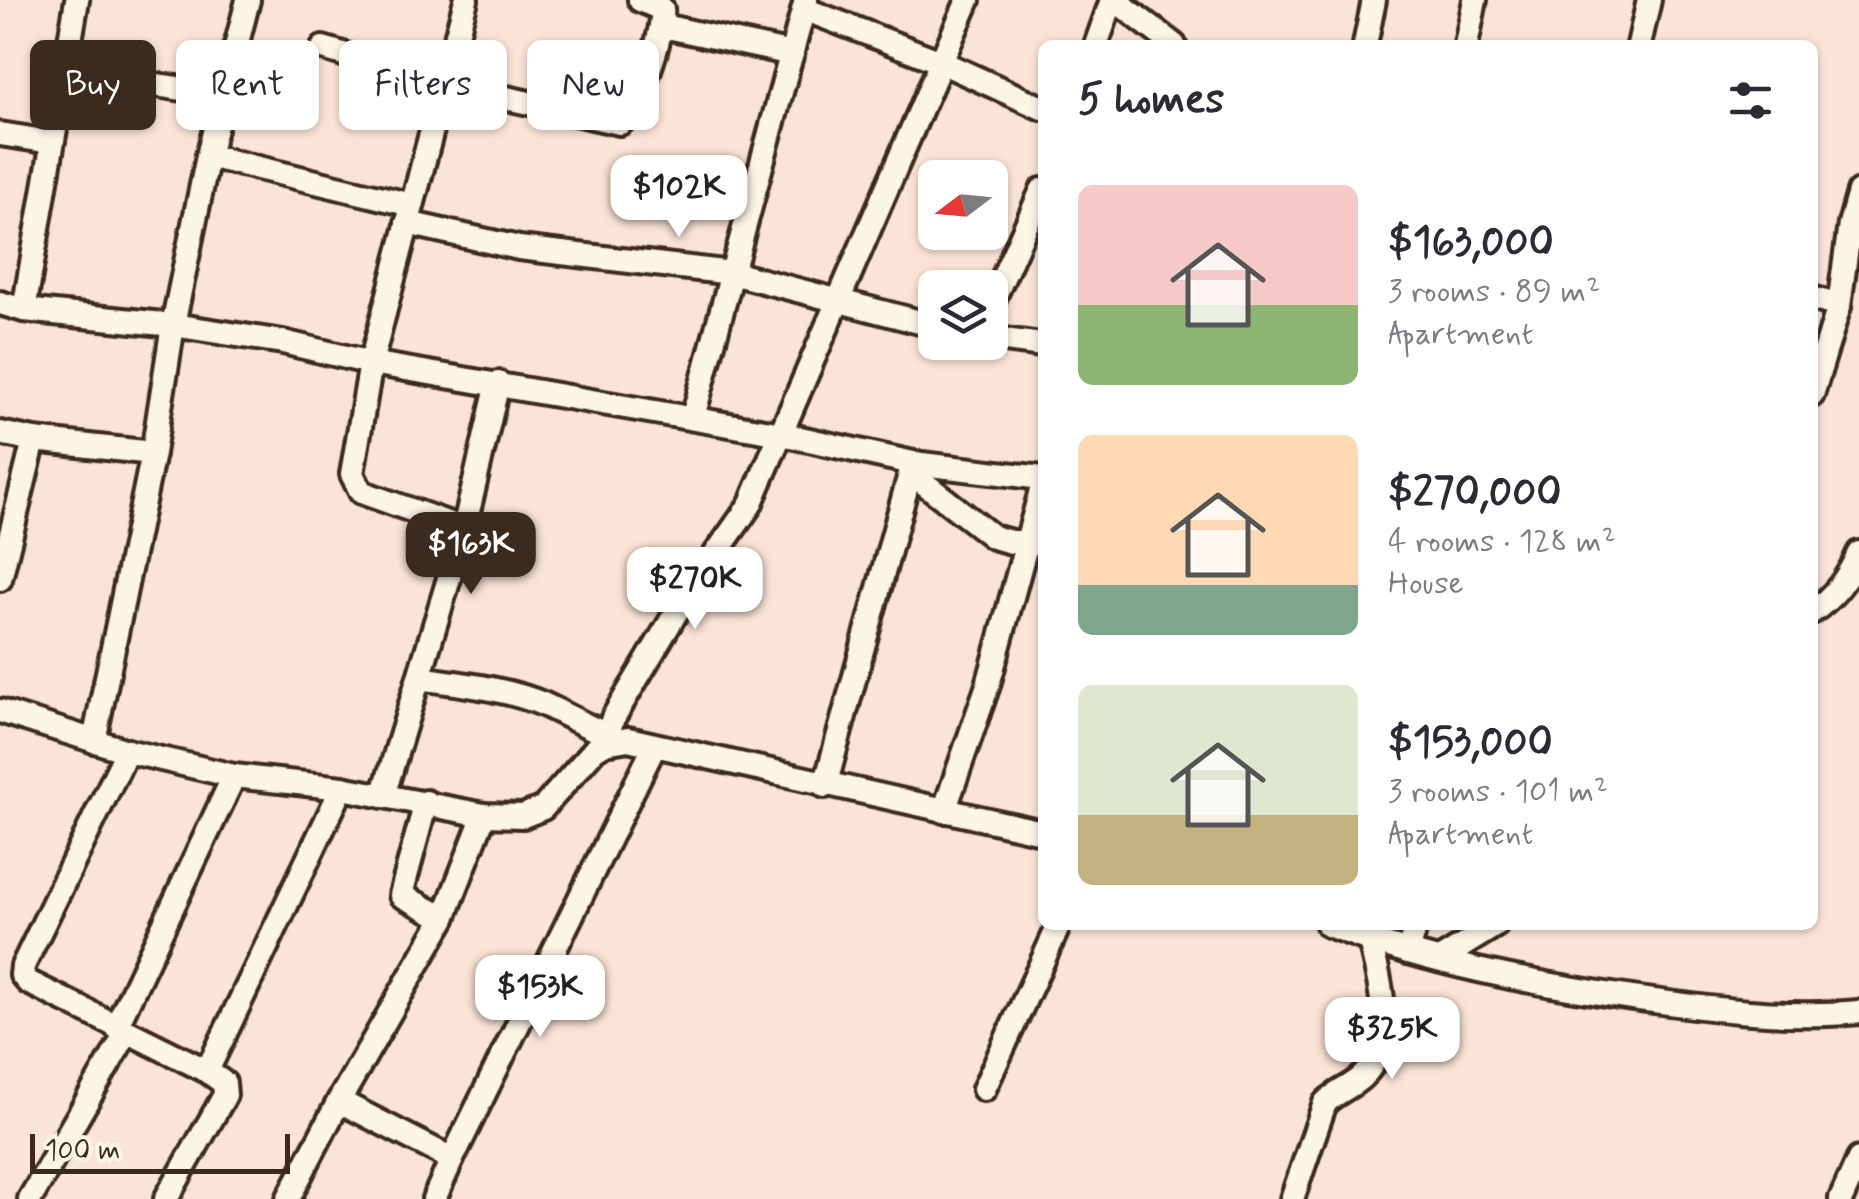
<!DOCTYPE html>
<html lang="en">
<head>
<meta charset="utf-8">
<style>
	:root { --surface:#fff; --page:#f2f2f3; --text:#2b2b33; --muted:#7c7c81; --accent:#3b2a1e }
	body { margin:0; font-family:Mynerve,sans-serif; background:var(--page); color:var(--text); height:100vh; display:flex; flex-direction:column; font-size:38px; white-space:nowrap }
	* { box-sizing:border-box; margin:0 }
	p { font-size:32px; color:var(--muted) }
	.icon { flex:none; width:55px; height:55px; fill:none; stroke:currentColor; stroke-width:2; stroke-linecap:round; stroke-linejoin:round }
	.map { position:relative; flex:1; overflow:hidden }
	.sheet { position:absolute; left:1038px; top:40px; width:780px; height:890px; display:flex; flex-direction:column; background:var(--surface); border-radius:15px; box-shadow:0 2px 8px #0004 }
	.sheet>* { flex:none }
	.hud { position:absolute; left:30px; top:40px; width:858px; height:90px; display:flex; gap:20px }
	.needle { width:65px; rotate:254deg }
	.controls { position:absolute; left:918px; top:160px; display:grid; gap:20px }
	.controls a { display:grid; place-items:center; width:90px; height:90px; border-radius:15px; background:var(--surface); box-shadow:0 2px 8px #0004; font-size:50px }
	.scale { position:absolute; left:30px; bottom:25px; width:260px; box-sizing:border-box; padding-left:10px; border:5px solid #3b2a1e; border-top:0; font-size:28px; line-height:35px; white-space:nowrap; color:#3b2a1e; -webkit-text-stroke:8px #fcf5e5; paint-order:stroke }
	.price { position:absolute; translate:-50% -85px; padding:0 22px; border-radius:20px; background:#fff; color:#222; font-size:32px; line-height:65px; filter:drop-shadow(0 2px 5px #0008) }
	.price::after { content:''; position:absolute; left:50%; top:60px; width:30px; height:22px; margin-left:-15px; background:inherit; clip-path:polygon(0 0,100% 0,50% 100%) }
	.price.current { background:var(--accent); color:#fff }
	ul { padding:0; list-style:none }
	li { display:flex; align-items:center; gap:30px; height:250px; padding:0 40px }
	li span { display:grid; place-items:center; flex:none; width:280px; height:200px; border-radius:15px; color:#555 }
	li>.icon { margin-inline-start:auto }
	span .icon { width:120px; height:120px; fill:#fffc; stroke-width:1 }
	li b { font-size:42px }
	h2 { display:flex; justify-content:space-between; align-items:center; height:120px; padding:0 40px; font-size:42px }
	.tag { padding:0 35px; border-radius:15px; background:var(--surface); box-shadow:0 2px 8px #0004; font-size:35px; line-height:90px }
	.tag.current { background:var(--accent); color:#fff }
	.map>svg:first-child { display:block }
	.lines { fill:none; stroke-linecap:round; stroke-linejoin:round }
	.minor-casing { stroke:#3b2a1e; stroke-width:30 }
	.minor { stroke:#fcf5e5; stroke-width:22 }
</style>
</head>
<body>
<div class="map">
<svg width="1859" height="1199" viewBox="0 0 1859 1199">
	<rect width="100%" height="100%" fill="#fae4d6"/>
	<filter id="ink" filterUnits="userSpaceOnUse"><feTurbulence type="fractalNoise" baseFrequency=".01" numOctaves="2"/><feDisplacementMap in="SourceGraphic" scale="20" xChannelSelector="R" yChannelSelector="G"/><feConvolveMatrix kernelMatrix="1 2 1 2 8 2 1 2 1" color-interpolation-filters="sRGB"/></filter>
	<g filter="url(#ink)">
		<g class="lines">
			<defs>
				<g id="minor">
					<path d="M 1115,0 L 1174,45"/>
					<path d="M 804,9 L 941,62 L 1042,108"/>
					<path d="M 663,26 L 792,54"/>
					<path d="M 1096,45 L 1112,0"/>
					<path d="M 1365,45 L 1374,0"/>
					<path d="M 1466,45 L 1475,0"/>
					<path d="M 1639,45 L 1649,0"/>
					<path d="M 323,48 L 443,84 L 620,123 C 638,112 665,31 662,9 L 640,0"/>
					<path d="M 122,80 L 224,95"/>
					<path d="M 0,134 L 51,142"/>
					<path d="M 208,156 L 412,205"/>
					<path d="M 407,223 L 519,248 L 732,273 L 935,326"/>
					<path d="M 1812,298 L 1839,306"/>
					<path d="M 0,303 L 24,310 L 173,325 L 283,342 L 371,363 L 782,434 L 913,463 L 1042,478"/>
					<path d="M 990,307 L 1042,190"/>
					<path d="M 24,310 L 77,0"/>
					<path d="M 990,338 L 1042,345"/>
					<path d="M 1812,395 L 1839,306 L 1850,224 L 1859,192"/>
					<path d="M 693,417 L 806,0"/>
					<path d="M 0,433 L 34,440 L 153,453"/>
					<path d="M 911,473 L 993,537 L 1011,542 L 1042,542"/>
					<path d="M 464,529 L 361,492 L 352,474 L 371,363 L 466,0"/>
					<path d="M 0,579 L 34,440"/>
					<path d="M 1812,612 C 1835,596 1848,578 1859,553"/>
					<path d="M 419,678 C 460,684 505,688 543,704 C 565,714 585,726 608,735"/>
					<path d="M 0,711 L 127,751 L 234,776 L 342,788 L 484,815 L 523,816 L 543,808 L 595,749 L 605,743 L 628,739 L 1042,832"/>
					<path d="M 94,741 L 153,453 L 173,325 L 208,156 L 248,0"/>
					<path d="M 605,743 L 613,718 L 686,596 L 750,505 L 968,0"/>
					<path d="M 127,751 L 23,966 L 22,975 L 28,982 L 207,1071 L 224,1083 L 225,1095 L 166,1199"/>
					<path d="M 825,786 L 913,463"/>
					<path d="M 383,796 L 464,529 L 498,383"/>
					<path d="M 426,802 L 401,895 L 444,918"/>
					<path d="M 944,811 L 988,685 L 1042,487"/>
					<path d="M 1328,925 C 1427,963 1533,984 1639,999 C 1712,1009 1785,1019 1859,1012"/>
					<path d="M 1408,952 L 1416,925"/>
					<path d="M 1441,959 L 1496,925"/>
					<path d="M 116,1027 L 234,776"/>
					<path d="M 207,1071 L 342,788"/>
					<path d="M 984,1089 L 1059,925"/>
					<path d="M 339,1101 L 452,1159 L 654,747"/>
					<path d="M 30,1199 L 127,1032"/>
					<path d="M 288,1199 L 339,1101 L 444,918 L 484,815"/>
					<path d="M 434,1199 L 452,1159"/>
					<path d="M 1292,1199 L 1325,1103 C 1336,1092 1352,1087 1363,1076 C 1397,1043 1380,981 1370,941"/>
					<path d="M 1841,1199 L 1859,1159"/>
				</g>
			</defs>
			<use href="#minor" class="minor-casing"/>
			<use href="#minor" class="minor"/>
		</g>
	</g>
</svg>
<div class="controls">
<a><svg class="needle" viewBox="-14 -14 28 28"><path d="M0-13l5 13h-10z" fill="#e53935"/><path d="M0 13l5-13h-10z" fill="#7c7c81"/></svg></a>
<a><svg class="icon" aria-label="layers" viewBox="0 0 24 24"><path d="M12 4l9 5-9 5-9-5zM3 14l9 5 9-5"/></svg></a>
</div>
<div class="scale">100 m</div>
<b class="price" style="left:679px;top:240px">$102K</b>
<b class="price current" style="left:471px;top:597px">$163K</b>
<b class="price" style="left:695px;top:632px">$270K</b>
<b class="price" style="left:540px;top:1040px">$153K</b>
<b class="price" style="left:1392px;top:1082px">$325K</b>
<div class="hud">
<a class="tag current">Buy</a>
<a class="tag">Rent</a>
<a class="tag">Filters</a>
<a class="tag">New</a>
</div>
<section class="sheet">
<h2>5 homes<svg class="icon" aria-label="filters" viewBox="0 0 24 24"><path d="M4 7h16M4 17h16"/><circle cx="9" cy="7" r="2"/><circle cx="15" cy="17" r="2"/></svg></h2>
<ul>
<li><span style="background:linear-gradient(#f6c9c9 60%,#8fb573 0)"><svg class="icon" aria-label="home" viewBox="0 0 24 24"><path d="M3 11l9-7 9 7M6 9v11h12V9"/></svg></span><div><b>$163,000</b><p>3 rooms · 89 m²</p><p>Apartment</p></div></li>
<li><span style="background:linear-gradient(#ffd9b3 75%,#7fa58c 0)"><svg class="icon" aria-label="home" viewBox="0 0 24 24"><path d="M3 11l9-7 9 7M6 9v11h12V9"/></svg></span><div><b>$270,000</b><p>4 rooms · 128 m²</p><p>House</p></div></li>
<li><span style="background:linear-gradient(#dfe7d0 65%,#c2b280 0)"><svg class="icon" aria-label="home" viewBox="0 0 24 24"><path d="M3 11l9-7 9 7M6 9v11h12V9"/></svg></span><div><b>$153,000</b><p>3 rooms · 101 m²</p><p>Apartment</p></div></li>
</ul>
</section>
</div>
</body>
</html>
